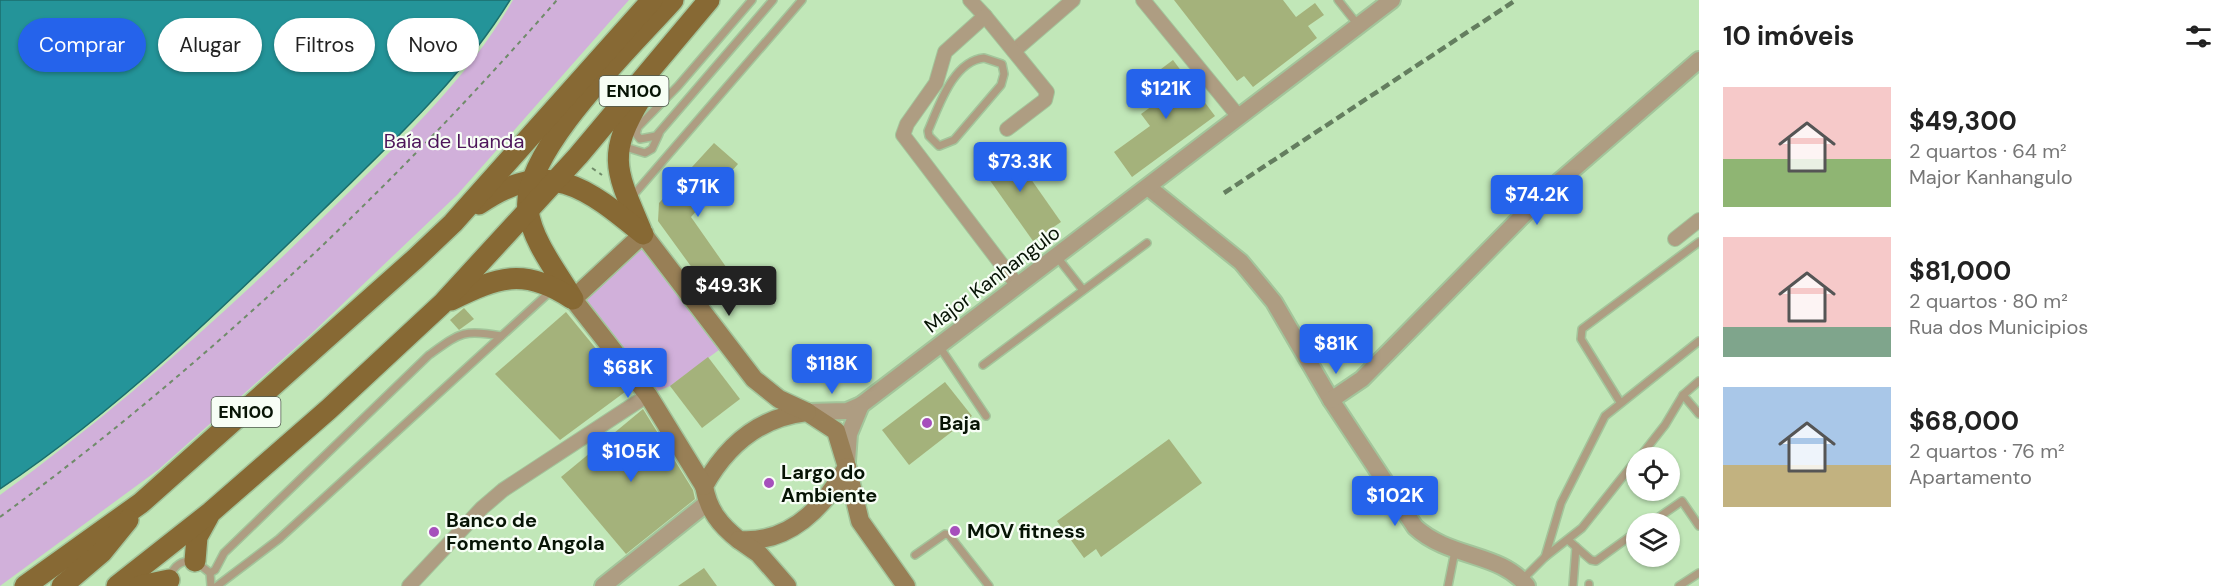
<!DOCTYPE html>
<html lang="pt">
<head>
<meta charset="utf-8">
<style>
	:root { --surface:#fff; --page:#f2f2f2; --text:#222; --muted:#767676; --accent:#2563eb }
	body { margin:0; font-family:"DM Sans",sans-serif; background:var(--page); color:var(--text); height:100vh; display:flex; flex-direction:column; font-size:22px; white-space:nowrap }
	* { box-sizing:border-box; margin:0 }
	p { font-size:20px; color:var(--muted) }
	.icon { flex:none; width:33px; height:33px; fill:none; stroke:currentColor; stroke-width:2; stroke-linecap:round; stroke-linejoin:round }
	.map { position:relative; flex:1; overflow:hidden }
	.details { display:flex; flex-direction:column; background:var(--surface); width:540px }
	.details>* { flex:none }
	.banner { position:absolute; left:18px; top:18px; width:570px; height:54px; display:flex; gap:12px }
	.fabs { position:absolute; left:1626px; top:447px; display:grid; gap:12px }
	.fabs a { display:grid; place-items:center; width:54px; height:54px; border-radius:50%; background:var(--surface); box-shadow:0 2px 4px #0004; font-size:30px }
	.price { position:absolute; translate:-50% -51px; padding:0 14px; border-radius:6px; background:var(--accent); color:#fff; font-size:20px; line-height:39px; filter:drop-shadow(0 2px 3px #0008) }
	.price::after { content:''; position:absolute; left:50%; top:36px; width:18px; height:14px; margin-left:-9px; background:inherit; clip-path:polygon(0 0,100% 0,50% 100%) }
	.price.active { background:#222; color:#fff }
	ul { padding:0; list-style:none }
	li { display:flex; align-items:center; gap:18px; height:150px; padding:0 24px }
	li span { display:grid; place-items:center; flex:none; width:168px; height:120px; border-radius:0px; color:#555 }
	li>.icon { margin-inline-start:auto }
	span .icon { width:72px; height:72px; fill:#fffc; stroke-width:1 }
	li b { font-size:26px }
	h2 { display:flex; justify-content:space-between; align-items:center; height:72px; padding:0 24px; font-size:26px }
	.tag { padding:0 21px; border-radius:27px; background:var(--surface); box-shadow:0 2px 4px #0004; font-size:21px; line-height:54px }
	.tag.active { background:var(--accent); color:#fff }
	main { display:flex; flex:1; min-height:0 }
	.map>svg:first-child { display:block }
	.green { fill:#d1b0da }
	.water { fill:#249499; stroke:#1b6e6d; stroke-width:1.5 }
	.building { fill:#a4b27b }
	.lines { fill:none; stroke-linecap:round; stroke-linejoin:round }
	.service-casing { stroke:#a3c59b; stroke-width:10 }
	.minor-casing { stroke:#a3c59b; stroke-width:16 }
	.tertiary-casing { stroke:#a3c59b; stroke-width:20 }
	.secondary-casing { stroke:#a3c59b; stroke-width:21 }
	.primary-casing { stroke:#a3c59b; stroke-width:24 }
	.path { stroke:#708b6a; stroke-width:2; stroke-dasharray:4.5 4.5; stroke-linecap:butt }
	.service { stroke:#ae9d82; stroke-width:7 }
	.minor { stroke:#ae9d82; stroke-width:14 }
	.tertiary { stroke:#ae9d82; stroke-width:16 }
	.secondary { stroke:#987f56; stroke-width:18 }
	.primary { stroke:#876934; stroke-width:21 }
	.rail { stroke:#647e5f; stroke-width:4.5; stroke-dasharray:9 4.5; stroke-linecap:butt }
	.poi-dot { fill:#a64fbc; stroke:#f7fef5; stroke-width:2 }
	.labels { text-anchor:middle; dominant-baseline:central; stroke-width:4.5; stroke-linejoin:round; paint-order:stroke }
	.shield { fill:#f7fef5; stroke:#4f5a4d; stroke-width:1.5 }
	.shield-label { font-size:18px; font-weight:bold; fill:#071405 }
	.park-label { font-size:20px; fill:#4d155a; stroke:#f7fef5 }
	.street-label { font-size:20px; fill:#071405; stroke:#f7fef5 }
	.poi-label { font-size:20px; font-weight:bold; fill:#071405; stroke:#f7fef5; text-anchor:start }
</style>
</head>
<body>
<main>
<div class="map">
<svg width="1699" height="586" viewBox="0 0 1699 586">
	<rect width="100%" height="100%" fill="#c1e7b8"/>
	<g class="green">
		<path d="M 513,0 L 629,0 L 457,195 L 310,335 L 158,470 L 0,586 L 0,495 C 123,406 238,302 346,195 C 407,135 470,75 513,0 Z"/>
		<path d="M 643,234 L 727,344 L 670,386 L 648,395 L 573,299 Z"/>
	</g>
	<path class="water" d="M 0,0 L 510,0 C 460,81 390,144 323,210 C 222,309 118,410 0,489 Z"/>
	<g class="building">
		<path d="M 1174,0 L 1283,0 L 1296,17 L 1315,3 L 1324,15 L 1308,26 L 1317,38 L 1253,87 L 1244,76 L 1237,81 Z"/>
		<path d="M 1173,60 L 1215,116 L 1132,177 L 1114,152 L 1150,126 L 1141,114 L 1163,98 L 1149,78 Z"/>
		<path d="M 714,143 L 738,164 L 691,217 L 738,284 L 714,298 L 658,221 L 659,203 Z"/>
		<path d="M 1007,145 L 1061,222 L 1033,241 L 979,165 Z"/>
		<path d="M 464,308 L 474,319 L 459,330 L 450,320 Z"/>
		<path d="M 566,312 L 629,389 L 560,440 L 495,374 Z"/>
		<path d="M 708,357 L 740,399 L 702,428 L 670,386 Z"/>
		<path d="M 945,382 L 972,416 L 909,465 L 882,430 Z"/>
		<path d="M 643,409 L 693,490 L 695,499 L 626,554 L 561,477 Z"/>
		<path d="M 1169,439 L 1202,483 L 1101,557 L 1096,549 L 1084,558 L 1057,521 Z"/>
		<path d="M 704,568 L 717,586 L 678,586 Z"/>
	</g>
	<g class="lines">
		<defs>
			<g id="service">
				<path d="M 752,0 L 678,86 L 638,127 L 636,134 L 640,139 L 656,136 L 773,0"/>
				<path d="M 1338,0 L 1358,25"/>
				<path d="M 984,58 L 1002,64 L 1004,74 L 1001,85 L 954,140 L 939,146 L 929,136 L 928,131 C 939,106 953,61 984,58 Z"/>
				<path d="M 622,146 L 645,153 L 652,149 L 659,134"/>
				<path d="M 630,199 L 802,0"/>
				<path d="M 1057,257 L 1083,290"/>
				<path d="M 939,346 L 986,416"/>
				<path d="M 983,365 L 1147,243"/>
				<path d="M 1683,395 L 1699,414"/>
				<path d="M 1620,402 L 1581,339 L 1582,329 L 1699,242"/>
				<path d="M 1639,458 L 1665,425 L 1683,395 L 1699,381"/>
				<path d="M 1649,524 L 1682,501 L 1699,526"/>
				<path d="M 1568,540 L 1591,560 L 1596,561 L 1636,532"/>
				<path d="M 915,555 L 945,534 L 949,535 L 989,586"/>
				<path d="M 1545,557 L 1582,528 L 1636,460"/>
				<path d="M 210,573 L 215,570 L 224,553 L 429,355 C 460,333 463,329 501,336"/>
				<path d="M 170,578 C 173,565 183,560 195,561 L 210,573 L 211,586"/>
				<path d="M 1522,580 L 1545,557 L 1561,503 L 1605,416 L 1699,341"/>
				<path d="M 1589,584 L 1589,586"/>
				<path d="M 217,586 L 279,539 L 552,290"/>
				<path d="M 1448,586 L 1455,551"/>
				<path d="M 1573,586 L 1576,547"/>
				<path d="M 1679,586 L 1699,573"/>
			</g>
			<g id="minor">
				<path d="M 970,0 L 985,16"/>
				<path d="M 1143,0 L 1239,117"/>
				<path d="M 1014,51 L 1073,0"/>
				<path d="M 1007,129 L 1045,100 L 1047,92 L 985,16 L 945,52 L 936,83 L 907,124 L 903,135 L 1018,286"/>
				<path d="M 1675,239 L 1699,220"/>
				<path d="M 409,586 L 482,508 L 503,490 L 648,395"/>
			</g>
			<g id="tertiary">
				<path d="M 1148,187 L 1241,262 L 1274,302 L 1331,400 L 1415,527 C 1450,559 1500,552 1527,586"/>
				<path d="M 1331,400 L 1362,379 L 1539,199 L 1699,60"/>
				<path d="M 807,412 L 847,411 L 861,405 L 1392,0"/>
				<path d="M 847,461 L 849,434 L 861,405"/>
				<path d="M 603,586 L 707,503"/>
			</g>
			<g id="secondary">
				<path d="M 807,412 L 836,431 L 847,467 C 824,507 789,544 739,540 C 720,525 708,510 704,486 C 727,445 760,417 807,412 Z"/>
				<path d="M 847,467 L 860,521 L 906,586"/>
				<path d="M 704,486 L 648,395 L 573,299 L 643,234 L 754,379 L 779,399 L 807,412"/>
				<path d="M 739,540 L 759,554 L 787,586"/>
			</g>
			<g id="primary">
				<path d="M 641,98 C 606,155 616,171 641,230"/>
				<path d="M 479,204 C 548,156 587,188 643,234"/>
				<path d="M 573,299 C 557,272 532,241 528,210 C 520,152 635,43 673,0"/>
				<path d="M 451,300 C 498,277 524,267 571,298"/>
				<path d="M 195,561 L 197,537 L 208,517"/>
				<path d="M 25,586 L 141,503 L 415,259 L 453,223 L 652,0"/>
				<path d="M 62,586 L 102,552 L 128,520"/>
				<path d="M 117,586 L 211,512 L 329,409 L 442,304 L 578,156 L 709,0"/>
				<path d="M 140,586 L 169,580"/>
			</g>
		</defs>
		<use href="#service" class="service-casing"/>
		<use href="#minor" class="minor-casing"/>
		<use href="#tertiary" class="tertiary-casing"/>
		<use href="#secondary" class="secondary-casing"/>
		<use href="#primary" class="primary-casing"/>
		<g class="path">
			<path d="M 592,168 L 602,175"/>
			<path d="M 0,517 C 204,367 390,191 557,0"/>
		</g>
		<use href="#service" class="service"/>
		<use href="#minor" class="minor"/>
		<use href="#tertiary" class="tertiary"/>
		<use href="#secondary" class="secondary"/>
		<use href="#primary" class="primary"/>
		<path class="rail" d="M 1224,193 L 1516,0"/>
	</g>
	<g class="poi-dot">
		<circle cx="927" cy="423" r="6"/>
		<circle cx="769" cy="483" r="6"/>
		<circle cx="955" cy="531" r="6"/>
		<circle cx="434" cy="532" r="6"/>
	</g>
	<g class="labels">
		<g class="shield">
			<rect x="599.5" y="76" width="69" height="30" rx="4.5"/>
			<rect x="211.5" y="397" width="69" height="30" rx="4.5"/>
		</g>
		<g class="shield-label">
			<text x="634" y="91">EN100</text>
			<text x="246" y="412">EN100</text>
		</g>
		<g class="park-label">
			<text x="454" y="141">Baía de Luanda</text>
		</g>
		<g class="street-label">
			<text transform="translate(992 279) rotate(-37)">Major Kanhangulo</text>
		</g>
		<g class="poi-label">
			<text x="939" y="423">Baja</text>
			<text x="781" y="472">Largo do<tspan x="781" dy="23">Ambiente</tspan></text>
			<text x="446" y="520">Banco de<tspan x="446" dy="23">Fomento Angola</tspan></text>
			<text x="967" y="531">MOV fitness</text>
		</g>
	</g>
</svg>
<div class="fabs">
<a><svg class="icon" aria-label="locate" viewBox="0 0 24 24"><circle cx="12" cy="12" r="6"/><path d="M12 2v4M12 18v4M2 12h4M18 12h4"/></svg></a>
<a><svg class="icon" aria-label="layers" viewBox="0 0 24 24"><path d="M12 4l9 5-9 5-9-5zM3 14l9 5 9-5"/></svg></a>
</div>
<b class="price" style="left:1166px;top:120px">$121K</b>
<b class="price" style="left:1020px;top:193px">$73.3K</b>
<b class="price" style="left:698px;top:218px">$71K</b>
<b class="price" style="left:1537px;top:226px">$74.2K</b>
<b class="price active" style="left:729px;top:317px">$49.3K</b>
<b class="price" style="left:1336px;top:375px">$81K</b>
<b class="price" style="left:832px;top:395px">$118K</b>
<b class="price" style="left:628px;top:399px">$68K</b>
<b class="price" style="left:631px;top:483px">$105K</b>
<b class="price" style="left:1395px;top:527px">$102K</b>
<div class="banner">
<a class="tag active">Comprar</a>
<a class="tag">Alugar</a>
<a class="tag">Filtros</a>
<a class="tag">Novo</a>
</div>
</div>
<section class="details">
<h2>10 imóveis<svg class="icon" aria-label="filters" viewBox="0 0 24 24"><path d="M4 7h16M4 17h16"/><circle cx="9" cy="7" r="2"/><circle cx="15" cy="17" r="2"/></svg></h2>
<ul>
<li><span style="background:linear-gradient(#f6c9c9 60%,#8fb573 0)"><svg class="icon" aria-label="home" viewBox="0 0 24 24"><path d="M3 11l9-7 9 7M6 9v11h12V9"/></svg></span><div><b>$49,300</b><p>2 quartos · 64 m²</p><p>Major Kanhangulo</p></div></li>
<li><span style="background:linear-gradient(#f6c9c9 75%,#7fa58c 0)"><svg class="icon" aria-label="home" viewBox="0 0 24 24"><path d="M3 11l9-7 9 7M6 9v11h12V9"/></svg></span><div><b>$81,000</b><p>2 quartos · 80 m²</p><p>Rua dos Municipios</p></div></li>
<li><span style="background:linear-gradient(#a9c7e8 65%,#c2b280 0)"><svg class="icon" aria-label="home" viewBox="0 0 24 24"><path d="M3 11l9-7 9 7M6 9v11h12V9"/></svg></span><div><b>$68,000</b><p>2 quartos · 76 m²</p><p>Apartamento</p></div></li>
</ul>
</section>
</main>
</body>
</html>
